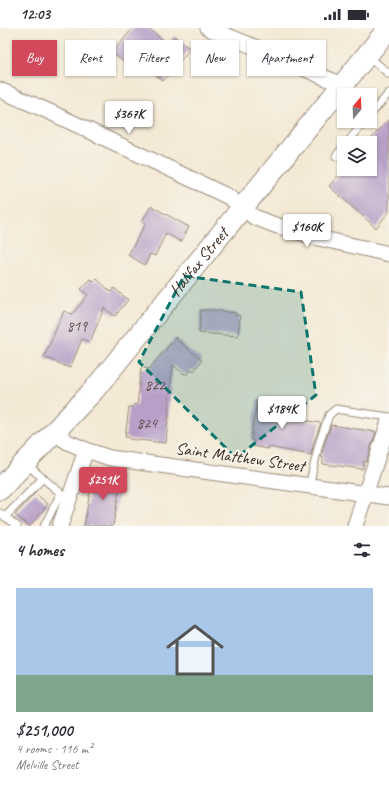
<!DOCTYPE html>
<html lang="en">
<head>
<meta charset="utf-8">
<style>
	:root { --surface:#fff; --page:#f2f2f3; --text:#2b2b33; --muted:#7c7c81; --line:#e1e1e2; --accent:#d1495b }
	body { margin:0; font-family:Caveat,sans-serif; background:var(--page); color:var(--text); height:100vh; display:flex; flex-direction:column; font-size:15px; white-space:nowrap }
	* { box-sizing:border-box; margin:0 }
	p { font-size:13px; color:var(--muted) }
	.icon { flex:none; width:22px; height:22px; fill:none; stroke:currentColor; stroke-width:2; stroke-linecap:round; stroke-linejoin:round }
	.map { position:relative; height:498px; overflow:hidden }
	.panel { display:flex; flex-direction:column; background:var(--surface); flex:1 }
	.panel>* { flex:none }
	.hud { position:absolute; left:12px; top:12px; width:365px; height:36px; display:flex; gap:8px }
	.needle { width:26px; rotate:19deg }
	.fabs { position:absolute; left:337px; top:60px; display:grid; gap:8px }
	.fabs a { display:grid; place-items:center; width:40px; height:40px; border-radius:0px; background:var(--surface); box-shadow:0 1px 3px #0004; font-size:20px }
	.price { position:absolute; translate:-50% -34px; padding:0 9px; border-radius:4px; background:#fff; color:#222; font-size:13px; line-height:26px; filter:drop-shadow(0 1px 2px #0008) }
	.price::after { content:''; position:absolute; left:50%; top:24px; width:12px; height:9px; margin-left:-6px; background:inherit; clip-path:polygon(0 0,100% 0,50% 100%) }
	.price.selected { background:var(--accent); color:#fff }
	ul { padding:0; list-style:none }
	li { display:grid; align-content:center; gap:8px; height:212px; padding:0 16px }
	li+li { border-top:1px solid var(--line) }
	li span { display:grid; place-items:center; height:124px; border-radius:0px; color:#555 }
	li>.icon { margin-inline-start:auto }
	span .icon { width:72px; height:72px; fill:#fffc; stroke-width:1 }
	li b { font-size:17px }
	h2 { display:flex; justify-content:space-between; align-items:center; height:48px; padding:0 16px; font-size:17px }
	.tag { padding:0 14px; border-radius:0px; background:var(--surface); box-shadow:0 1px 3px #0004; font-size:14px; line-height:36px }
	.tag.selected { background:var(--accent); color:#fff }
	.status { display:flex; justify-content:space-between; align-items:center; height:28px; padding:0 20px; background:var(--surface); direction:ltr }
	.status svg { height:11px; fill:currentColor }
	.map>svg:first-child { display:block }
	.building { fill:#b7a0c8 }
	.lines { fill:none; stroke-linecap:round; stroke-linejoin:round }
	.lane-casing { stroke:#988a7a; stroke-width:9 }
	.street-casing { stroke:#988a7a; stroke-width:17 }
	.secondary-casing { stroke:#988a7a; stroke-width:23 }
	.lane { stroke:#fff; stroke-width:7 }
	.street { stroke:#fff; stroke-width:15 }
	.secondary { stroke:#fff; stroke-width:21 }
	.marked { fill:#0f766e; fill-opacity:0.2; stroke:#0f766e; stroke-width:3; stroke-dasharray:8 5; stroke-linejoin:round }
	.labels { text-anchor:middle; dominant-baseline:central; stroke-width:4; stroke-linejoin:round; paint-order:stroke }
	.number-label { font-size:15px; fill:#5a4848 }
	.street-label { font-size:17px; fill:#3b2a1e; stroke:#f7f3e8 }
</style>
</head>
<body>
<div class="status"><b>12:03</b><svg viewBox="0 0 49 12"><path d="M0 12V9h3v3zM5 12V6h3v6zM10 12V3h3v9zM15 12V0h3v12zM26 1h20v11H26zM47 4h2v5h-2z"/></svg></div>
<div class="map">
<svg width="389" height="498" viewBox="0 0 389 498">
	<rect width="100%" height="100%" fill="#f7f3e8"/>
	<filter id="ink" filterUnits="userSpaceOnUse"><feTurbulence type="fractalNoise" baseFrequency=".025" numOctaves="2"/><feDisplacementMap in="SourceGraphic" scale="8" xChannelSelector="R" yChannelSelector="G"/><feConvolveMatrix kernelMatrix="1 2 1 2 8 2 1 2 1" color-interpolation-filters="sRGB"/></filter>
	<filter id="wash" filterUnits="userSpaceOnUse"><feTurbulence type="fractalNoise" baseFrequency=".012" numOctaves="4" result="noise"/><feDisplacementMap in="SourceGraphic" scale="16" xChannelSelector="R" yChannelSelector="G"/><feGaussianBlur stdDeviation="0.9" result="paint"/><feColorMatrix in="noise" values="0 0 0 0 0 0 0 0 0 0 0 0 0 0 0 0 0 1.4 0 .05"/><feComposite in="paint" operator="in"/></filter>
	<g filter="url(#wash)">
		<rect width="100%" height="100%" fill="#f4e9d5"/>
		<g id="blocks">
			<g class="building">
				<path d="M 133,0 L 148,0 L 168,16 L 174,8 L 190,21 L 163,53 L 135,29 L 128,37 L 112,25 Z"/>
				<path d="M 389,91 L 389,184 L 376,200 L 329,158 L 344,141 L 370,141 L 370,112 Z"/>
				<path d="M 151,178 L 189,199 L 181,214 L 166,205 L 155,228 L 150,226 L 145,237 L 128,227 L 146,195 L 142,193 Z"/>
				<path d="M 91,251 L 94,254 L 97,251 L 111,264 L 114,260 L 128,272 L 115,288 L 104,280 L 90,314 L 82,311 L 70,340 L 44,329 L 64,283 L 72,286 L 88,267 L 81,261 Z"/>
				<path d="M 201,282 L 213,282 L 236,285 L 235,287 L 240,288 L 238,308 L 199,305 Z"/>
				<path d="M 176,309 L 176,311 L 202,332 L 194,343 L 192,341 L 187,347 L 185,345 L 184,346 L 173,337 L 168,381 L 169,381 L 166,415 L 129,411 L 129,409 L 125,409 L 129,379 L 133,379 L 134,376 L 137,377 L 141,340 L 149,341 Z"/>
				<path d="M 257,372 L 279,375 L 277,388 L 321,395 L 314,414 L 311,427 L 268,419 L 268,421 L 253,418 L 254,413 L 251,412 Z"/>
				<path d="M 331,397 L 376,404 L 366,434 L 364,433 L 363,441 L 323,436 L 323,429 L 321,429 L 324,417 Z"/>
				<path d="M 93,446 L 121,451 L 113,498 L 84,498 Z"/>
				<path d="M 35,465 L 48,476 L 30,498 L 29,498 L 15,487 Z"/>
			</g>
		</g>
	</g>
	<g filter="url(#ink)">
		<use href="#blocks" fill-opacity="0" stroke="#988a7a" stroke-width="1"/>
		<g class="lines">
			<defs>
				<g id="lane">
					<path d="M 368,28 L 389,46"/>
					<path d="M 370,87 L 389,65"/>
					<path d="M 347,115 L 365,93"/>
					<path d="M 336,128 L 344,118"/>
					<path d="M 26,436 L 69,472"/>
					<path d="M 309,458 L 319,416 L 329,387 L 336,381 L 389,389"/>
					<path d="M 0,485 L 17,498"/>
					<path d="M 5,489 L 43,450"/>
					<path d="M 44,498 L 61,465"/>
				</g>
				<g id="street">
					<path d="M 208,0 L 262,22 L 342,57"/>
					<path d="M 0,62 L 50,84 L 229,169 L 254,189 L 275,197 L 319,210 L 389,226"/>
					<path d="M 54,405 L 68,414 L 86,422 L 110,430 L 389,469"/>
					<path d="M 60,498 L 86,422"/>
					<path d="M 355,498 L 389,393"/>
				</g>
				<g id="secondary">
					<path id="s1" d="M 0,461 C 31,428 62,396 93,363 L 389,0"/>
				</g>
			</defs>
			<use href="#lane" class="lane-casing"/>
			<use href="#street" class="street-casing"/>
			<use href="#secondary" class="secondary-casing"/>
			<use href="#lane" class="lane"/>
			<use href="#street" class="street"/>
			<use href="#secondary" class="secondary"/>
		</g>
	</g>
	<path class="marked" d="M 184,248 L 301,264 L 316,367 L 236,430 L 139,334 Z"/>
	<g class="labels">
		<g class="number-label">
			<text x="77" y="298">819</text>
			<text x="155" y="357">822</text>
			<text x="147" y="395">824</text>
		</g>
		<g class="street-label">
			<text stroke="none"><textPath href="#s1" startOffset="302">Halifax Street</textPath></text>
			<text transform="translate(240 429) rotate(8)">Saint Matthew Street</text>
		</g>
	</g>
</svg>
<div class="fabs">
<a><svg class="needle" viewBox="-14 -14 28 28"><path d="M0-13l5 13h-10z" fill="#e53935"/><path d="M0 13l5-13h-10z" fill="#7c7c81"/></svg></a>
<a><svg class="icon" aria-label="layers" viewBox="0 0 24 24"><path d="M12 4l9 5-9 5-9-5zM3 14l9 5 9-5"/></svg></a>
</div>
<b class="price" style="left:129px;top:107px">$367K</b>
<b class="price" style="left:307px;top:220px">$160K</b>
<b class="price" style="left:282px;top:402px">$184K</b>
<b class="price selected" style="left:103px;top:473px">$251K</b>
<div class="hud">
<a class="tag selected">Buy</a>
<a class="tag">Rent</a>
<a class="tag">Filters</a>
<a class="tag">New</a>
<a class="tag">Apartment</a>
</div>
</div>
<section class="panel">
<h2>4 homes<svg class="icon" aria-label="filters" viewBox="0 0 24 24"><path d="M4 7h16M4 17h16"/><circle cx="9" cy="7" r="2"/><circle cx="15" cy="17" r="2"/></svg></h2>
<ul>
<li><span style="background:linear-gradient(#a9c7e8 70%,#7fa58c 0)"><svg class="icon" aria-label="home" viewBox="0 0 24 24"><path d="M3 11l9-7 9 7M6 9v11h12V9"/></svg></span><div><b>$251,000</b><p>4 rooms · 116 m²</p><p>Melville Street</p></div></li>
</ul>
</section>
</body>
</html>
